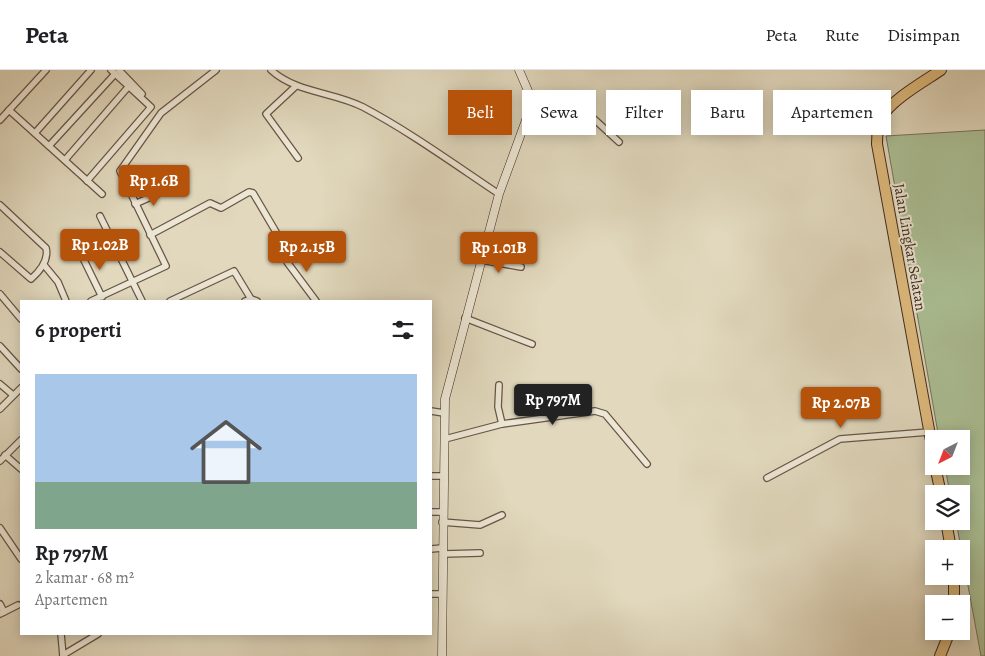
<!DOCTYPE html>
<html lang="id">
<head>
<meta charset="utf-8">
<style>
	:root { --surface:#fff; --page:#f6f6f6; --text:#202124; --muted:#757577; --line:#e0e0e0; --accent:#b45309 }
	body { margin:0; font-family:Alegreya,serif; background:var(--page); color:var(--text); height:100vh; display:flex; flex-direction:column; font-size:19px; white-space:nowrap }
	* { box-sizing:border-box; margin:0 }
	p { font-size:16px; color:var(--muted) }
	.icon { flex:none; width:28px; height:28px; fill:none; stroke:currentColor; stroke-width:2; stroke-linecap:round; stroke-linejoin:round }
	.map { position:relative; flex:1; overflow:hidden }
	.panel { position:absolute; left:20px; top:230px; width:412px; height:335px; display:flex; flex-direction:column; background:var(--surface); border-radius:0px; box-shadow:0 2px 12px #0003 }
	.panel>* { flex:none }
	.banner { position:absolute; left:448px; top:20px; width:462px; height:45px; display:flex; gap:10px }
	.needle { width:32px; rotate:222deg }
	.fabs { position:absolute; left:925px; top:360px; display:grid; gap:10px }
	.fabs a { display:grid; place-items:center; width:45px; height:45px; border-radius:0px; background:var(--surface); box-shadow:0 2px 12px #0003; font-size:25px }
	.price { position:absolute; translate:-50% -42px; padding:0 11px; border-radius:5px; background:var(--accent); color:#fff; font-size:16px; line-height:32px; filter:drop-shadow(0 1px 2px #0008) }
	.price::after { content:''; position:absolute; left:50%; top:30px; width:15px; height:11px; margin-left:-8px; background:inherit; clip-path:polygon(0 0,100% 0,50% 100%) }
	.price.on { background:#222; color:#fff }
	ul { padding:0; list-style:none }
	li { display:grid; align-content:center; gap:10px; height:265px; padding:0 15px }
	li span { display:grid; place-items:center; height:155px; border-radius:0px; color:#555 }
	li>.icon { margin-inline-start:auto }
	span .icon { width:90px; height:90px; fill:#fffc; stroke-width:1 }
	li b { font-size:21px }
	h2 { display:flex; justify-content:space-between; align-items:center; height:60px; padding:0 15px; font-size:21px }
	.tag { padding:0 18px; border-radius:0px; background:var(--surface); box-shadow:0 2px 12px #0003; font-size:18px; line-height:45px }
	.tag.on { background:var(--accent); color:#fff }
	header { display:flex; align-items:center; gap:30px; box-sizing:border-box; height:70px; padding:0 25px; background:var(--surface); border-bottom:1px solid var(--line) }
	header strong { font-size:24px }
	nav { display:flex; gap:28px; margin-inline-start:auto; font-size:18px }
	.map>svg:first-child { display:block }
	.green { fill:#acc096; stroke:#76745a }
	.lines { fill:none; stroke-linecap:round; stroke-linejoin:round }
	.street-casing { stroke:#685546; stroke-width:8 }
	.secondary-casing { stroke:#3f291f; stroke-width:9 }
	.highway-casing { stroke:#3f291f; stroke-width:12 }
	.street { stroke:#ece6d4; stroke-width:5.5 }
	.secondary { stroke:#ece6d4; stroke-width:8 }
	.highway { stroke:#e0bc7e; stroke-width:10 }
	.labels { text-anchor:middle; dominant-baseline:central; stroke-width:4; stroke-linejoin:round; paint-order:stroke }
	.street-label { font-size:15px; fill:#3f291f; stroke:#ece6d4 }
</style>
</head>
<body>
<header>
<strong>Peta</strong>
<nav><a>Peta</a><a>Rute</a><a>Disimpan</a></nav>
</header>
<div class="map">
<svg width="985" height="586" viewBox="0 0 985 586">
	<rect width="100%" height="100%" fill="#e1d8bd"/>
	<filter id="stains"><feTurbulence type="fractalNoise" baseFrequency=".004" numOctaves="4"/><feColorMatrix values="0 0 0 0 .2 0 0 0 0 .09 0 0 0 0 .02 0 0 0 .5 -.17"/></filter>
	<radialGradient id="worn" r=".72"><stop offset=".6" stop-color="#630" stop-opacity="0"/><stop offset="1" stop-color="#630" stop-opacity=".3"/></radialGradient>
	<path class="green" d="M 985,60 L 985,586 L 981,586 L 956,451 L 961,451 L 961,424 L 950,424 L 945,396 L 961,396 L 961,369 L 939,369 L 886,66 Z"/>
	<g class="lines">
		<defs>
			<g id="street">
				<path d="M 119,0 L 142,24"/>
				<path d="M 271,0 C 296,23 334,22 363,37 C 410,62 454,94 499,124"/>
				<path d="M 296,16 L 266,44 L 298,88"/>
				<path d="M 9,40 L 102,124"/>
				<path d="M 528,45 L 584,44 L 593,48 L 619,72"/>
				<path d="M 0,50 L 46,0"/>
				<path d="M 35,63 L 91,0"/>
				<path d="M 49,76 L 115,4"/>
				<path d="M 65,90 L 129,16"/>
				<path d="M 87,111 L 151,37 L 111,0"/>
				<path d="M 135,134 L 164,121"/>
				<path d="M 0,135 L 46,178 C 49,190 40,201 31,209 L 0,182"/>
				<path d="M 100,146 L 142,231"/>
				<path d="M 150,165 L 210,133 L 221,138 L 249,122 L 253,123 L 286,179 L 287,192 L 316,231"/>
				<path d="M 81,184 L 102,227"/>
				<path d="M 481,190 L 521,197"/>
				<path d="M 44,195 L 58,212 L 66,231"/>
				<path d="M 0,224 L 21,249"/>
				<path d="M 251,229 L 257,231"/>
				<path d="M 91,231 L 166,196 L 120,101 L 161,43 L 216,0"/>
				<path d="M 170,231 L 234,201 L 251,229 L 245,231"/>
				<path d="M 465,248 L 532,274"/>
				<path d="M 0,276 L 21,299"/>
				<path d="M 0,314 L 13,325"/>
				<path d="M 499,315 L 498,337 L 502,354"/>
				<path d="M 0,339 L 21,318"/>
				<path d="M 431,341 L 444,343"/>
				<path d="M 445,369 L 502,354 L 595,341 L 605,344 L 647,394"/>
				<path d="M 5,385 L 21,399"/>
				<path d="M 0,391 L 21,370"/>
				<path d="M 431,406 L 444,406"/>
				<path d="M 767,408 L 840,369 L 929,362"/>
				<path d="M 431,442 L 443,442"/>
				<path d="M 442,452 L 480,455 L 502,445"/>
				<path d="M 0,458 L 21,489"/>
				<path d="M 431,479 L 442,478"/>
				<path d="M 443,484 L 480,483"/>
				<path d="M 431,524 L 442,524"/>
				<path d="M 0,534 L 4,542 L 0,544"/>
				<path d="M 4,542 L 18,535"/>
				<path d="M 61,564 L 63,586"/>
				<path d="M 63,585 L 98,564"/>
			</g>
			<path id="secondary" d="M 442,586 L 445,329 L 499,124 L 530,39 L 529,23 L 519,0"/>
			<g id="highway">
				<path d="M 934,387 L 877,74 C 877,64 878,55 882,47 C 891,30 925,11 941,0"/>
				<path d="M 935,396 L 941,424"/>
				<path d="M 946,451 L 951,479"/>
				<path d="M 954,534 L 954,506"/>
				<path d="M 940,586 L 950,561"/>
			</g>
		</defs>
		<use href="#street" class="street-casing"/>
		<use href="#secondary" class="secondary-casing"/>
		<use href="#highway" class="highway-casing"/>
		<use href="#street" class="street"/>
		<use href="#secondary" class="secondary"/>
		<use href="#highway" class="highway"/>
	</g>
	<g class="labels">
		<g class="street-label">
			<text transform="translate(910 177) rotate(80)">Jalan Lingkar Selatan</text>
		</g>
	</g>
	<rect width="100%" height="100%" filter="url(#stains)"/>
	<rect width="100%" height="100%" fill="url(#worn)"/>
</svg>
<div class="fabs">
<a><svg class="needle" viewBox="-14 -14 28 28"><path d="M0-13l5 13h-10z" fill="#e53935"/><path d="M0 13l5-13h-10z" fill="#757577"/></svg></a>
<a><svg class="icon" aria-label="layers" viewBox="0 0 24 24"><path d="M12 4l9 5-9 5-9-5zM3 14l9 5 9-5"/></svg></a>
<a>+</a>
<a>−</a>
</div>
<b class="price" style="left:154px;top:137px">Rp 1.6B</b>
<b class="price" style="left:100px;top:201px">Rp 1.02B</b>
<b class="price" style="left:307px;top:203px">Rp 2.15B</b>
<b class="price" style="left:499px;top:204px">Rp 1.01B</b>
<b class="price on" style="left:553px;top:356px">Rp 797M</b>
<b class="price" style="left:841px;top:359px">Rp 2.07B</b>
<div class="banner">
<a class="tag on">Beli</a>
<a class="tag">Sewa</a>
<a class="tag">Filter</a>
<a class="tag">Baru</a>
<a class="tag">Apartemen</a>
</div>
<section class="panel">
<h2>6 properti<svg class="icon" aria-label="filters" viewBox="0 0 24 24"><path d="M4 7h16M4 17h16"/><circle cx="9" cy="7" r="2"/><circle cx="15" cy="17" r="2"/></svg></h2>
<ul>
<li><span style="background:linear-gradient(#a9c7e8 70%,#7fa58c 0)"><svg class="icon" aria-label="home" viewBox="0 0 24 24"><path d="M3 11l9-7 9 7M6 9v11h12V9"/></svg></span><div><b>Rp 797M</b><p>2 kamar · 68 m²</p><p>Apartemen</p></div></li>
</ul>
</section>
</div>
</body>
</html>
